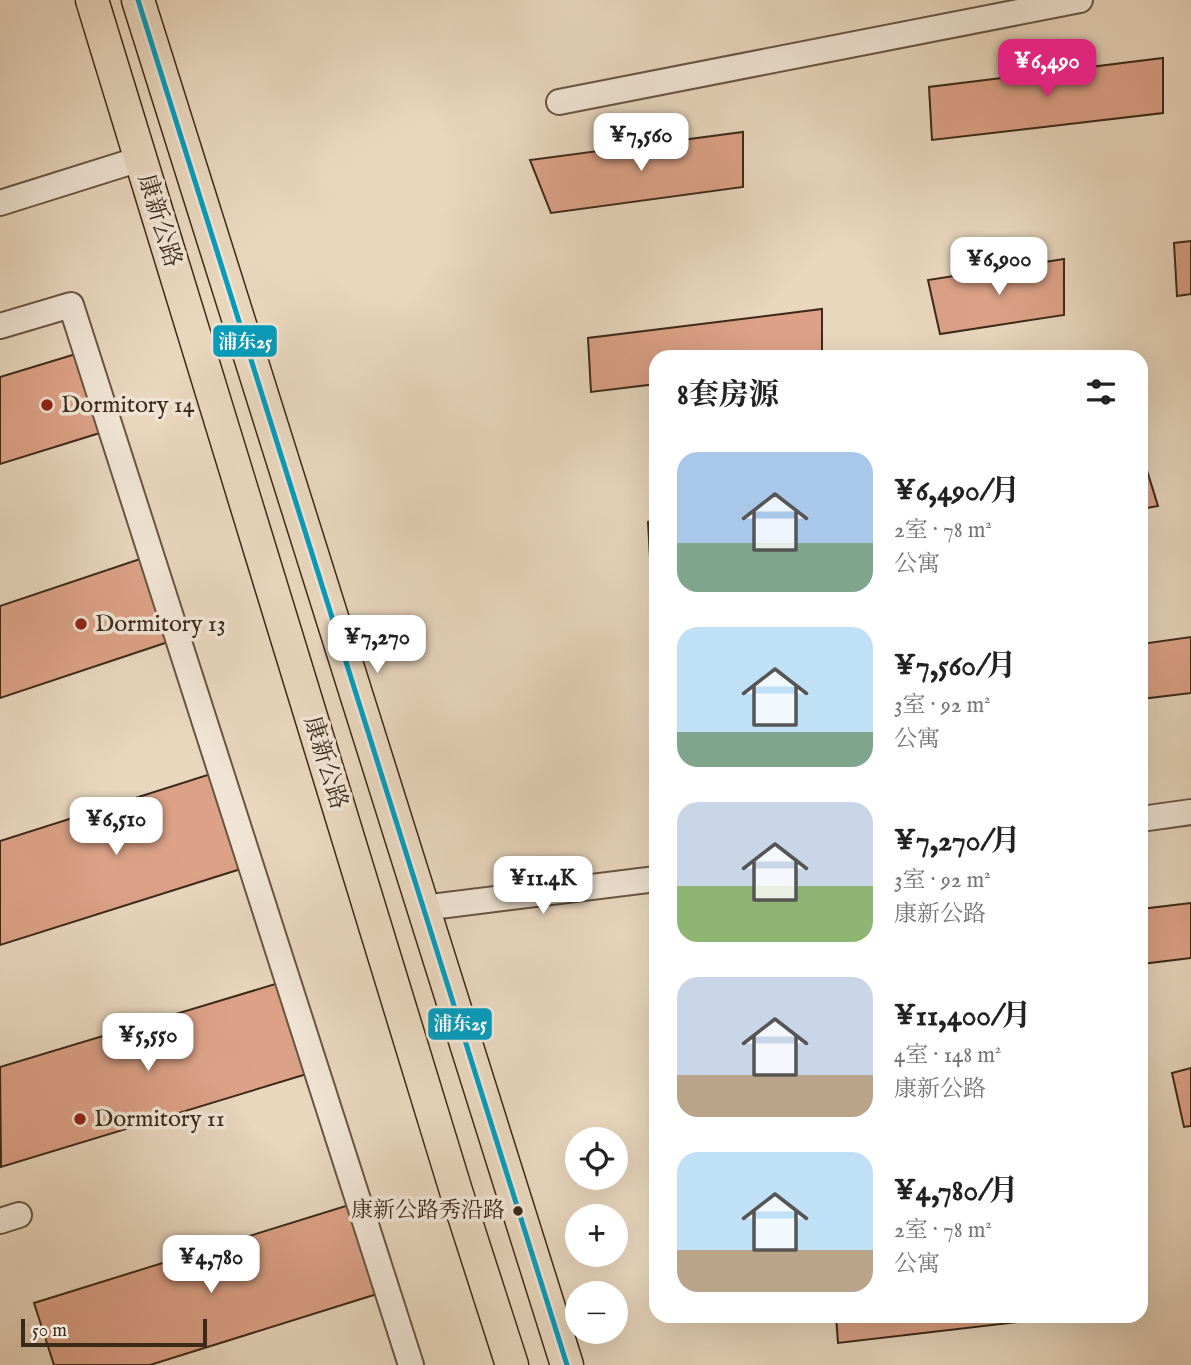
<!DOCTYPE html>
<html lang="zh">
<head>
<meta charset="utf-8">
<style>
	:root { --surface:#fff; --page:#f6f6f6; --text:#222; --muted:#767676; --accent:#db2777 }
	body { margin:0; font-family:"IM FELL English","Noto Serif SC",serif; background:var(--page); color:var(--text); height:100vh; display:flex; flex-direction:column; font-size:26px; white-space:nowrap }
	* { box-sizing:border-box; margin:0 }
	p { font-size:23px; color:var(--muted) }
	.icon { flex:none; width:38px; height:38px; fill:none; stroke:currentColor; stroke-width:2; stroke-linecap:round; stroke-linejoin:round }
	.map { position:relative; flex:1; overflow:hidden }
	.side { position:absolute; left:649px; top:350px; width:499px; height:973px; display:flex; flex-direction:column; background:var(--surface); border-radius:21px; box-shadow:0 7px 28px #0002 }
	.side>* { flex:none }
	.tools { position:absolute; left:565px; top:1127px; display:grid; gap:14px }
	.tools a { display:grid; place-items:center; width:63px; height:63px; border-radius:50%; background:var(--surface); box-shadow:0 7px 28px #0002; font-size:35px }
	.scale { position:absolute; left:21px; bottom:18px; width:186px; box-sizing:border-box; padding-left:7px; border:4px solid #3c2a18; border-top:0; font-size:19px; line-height:24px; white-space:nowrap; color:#3c2a18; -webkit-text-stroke:5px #f0e4d4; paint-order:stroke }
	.price { position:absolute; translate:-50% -60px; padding:0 16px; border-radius:14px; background:#fff; color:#222; font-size:23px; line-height:46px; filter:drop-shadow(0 2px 4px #0008) }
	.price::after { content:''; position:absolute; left:50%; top:42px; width:21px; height:16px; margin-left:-10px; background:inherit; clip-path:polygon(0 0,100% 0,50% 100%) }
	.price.active { background:var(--accent); color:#fff }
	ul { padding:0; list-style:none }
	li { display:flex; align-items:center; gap:21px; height:175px; padding:0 28px }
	li span { display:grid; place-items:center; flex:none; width:196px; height:140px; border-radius:21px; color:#555 }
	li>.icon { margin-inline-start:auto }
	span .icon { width:84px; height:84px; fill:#fffc; stroke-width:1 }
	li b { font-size:30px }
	h2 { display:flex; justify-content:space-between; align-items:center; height:84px; padding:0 28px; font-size:30px }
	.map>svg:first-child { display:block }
	.building { fill:#dca187; stroke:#3c2a18; stroke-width:2 }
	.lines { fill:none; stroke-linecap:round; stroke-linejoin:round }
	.minor-casing { stroke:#675541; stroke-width:28 }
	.major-casing { stroke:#3c2a18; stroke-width:35 }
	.minor { stroke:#f0e4d4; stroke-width:24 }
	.major { stroke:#e8d6bd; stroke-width:32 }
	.bus-1-casing { stroke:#f0e4d4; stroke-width:10 }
	.bus-1 { stroke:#069cbc; stroke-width:5 }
	.poi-dot { fill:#8f2418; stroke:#f0e4d4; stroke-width:2.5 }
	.bus-dot { fill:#3c2a18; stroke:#f0e4d4; stroke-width:2.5 }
	.labels { text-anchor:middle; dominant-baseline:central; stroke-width:7; stroke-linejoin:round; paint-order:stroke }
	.bus-label { font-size:22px; fill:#3c2a18; stroke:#f0e4d4; text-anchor:end }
	.street-label { font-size:24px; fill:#3c2a18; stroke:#f0e4d4 }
	.poi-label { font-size:24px; fill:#3c2a18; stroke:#f0e4d4; text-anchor:start }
	.line-badge { stroke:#f0e4d4; stroke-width:2.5 }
	.badge-label { font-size:19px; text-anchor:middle; font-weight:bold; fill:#fff }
</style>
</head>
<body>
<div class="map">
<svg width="1191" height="1365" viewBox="0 0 1191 1365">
	<rect width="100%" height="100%" fill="#e8d6bd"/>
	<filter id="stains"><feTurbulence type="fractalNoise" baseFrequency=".00286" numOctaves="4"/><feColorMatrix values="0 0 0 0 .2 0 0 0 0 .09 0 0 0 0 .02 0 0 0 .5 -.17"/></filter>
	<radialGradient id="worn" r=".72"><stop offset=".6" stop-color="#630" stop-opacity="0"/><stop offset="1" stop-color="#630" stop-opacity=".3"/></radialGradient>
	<g class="building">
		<path d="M 1163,58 L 1163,113 L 932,140 L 929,87 Z"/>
		<path d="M 743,132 L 743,187 L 551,213 L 530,160 Z"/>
		<path d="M 1191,241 L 1191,294 L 1177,296 L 1174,243 Z"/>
		<path d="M 1064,259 L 1064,315 L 940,334 L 928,280 Z"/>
		<path d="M 822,309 L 822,357 L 656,357 L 656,384 L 591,392 L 588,338 Z"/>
		<path d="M 79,353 L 103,432 L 0,464 L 0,377 Z"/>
		<path d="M 1141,451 L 1158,506 L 1141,509 Z"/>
		<path d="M 656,521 L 656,575 L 651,575 L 648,522 Z"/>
		<path d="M 140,559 L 168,642 L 0,698 L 0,606 Z"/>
		<path d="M 1191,637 L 1191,693 L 1141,699 L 1141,644 Z"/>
		<path d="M 217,772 L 247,867 L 0,945 L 0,841 Z"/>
		<path d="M 1191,903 L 1191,958 L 1141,964 L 1141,909 Z"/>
		<path d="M 282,982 L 310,1073 L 1,1167 L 0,1067 Z"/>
		<path d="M 1191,1068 L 1191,1126 L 1184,1127 L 1172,1073 Z"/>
		<path d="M 349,1205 L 377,1294 L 150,1365 L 54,1365 L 34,1303 Z"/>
		<path d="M 836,1316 L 1069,1316 L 838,1343 Z"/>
	</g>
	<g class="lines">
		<defs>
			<g id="minor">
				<path d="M 559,102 L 1080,0"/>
				<path d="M 0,203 L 140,159"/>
				<path d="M 0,326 L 71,305 L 411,1365"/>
				<path d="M 1141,819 L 1191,812"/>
				<path d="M 423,908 L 656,879"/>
				<path d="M 0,1221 L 19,1215"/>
			</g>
			<g id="major">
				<path d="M 92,0 L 456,1191 L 512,1365"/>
				<path d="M 138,0 L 567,1365"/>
			</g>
		</defs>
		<use href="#minor" class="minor-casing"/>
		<use href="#major" class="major-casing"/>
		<use href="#minor" class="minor"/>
		<use href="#major" class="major"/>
		<defs>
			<path id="bus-1" d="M 138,0 L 567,1365"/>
		</defs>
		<use href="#bus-1" class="bus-1-casing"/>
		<use href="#bus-1" class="bus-1"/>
	</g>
	<g class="poi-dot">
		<circle cx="47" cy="405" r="7"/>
		<circle cx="81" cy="624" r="7"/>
		<circle cx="80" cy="1119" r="7"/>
	</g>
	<circle class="bus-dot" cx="518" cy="1211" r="6"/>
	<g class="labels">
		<g class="bus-label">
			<text x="505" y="1211">康新公路秀沿路</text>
		</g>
		<g class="street-label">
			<text transform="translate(159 221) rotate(73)">康新公路</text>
			<text transform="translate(325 763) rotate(73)">康新公路</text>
		</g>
		<g class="poi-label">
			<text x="61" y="405">Dormitory 14</text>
			<text x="95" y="624">Dormitory 13</text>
			<text x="94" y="1119">Dormitory 11</text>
		</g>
	</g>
	<g class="line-badge">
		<rect x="212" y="324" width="66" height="34" rx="7" fill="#069cbc"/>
		<rect x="427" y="1007" width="66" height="34" rx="7" fill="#069cbc"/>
	</g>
	<g class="badge-label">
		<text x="245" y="348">浦东25</text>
		<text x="460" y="1030">浦东25</text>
	</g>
	<rect width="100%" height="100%" filter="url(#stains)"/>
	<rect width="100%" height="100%" fill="url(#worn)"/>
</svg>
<div class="tools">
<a><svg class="icon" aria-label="locate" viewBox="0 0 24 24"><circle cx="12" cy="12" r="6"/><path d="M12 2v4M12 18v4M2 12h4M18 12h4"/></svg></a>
<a>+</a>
<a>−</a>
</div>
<div class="scale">50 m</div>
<b class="price active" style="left:1047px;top:99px">¥6,490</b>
<b class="price" style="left:641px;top:173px">¥7,560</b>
<b class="price" style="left:999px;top:297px">¥6,900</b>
<b class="price" style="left:377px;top:675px">¥7,270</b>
<b class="price" style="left:116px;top:857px">¥6,510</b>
<b class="price" style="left:543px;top:916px">¥11.4K</b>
<b class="price" style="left:148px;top:1073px">¥5,550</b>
<b class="price" style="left:211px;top:1295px">¥4,780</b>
<section class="side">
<h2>8套房源<svg class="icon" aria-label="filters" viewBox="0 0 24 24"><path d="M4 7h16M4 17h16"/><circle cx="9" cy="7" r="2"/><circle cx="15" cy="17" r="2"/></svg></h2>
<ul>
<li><span style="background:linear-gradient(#a9c7e8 65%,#7fa58c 0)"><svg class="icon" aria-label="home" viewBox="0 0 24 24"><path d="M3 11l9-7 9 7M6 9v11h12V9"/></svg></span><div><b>¥6,490/月</b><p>2室 · 78 m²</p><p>公寓</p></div></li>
<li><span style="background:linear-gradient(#bfe0f5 75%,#7fa58c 0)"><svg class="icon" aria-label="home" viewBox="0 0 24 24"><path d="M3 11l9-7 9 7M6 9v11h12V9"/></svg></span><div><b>¥7,560/月</b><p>3室 · 92 m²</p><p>公寓</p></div></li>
<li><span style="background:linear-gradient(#c9d6e8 60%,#8fb573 0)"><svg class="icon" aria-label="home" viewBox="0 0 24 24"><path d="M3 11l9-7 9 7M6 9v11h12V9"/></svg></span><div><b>¥7,270/月</b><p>3室 · 92 m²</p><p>康新公路</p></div></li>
<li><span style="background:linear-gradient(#c9d6e8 70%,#b9a48a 0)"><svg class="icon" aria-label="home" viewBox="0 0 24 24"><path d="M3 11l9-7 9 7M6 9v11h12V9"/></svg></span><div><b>¥11,400/月</b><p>4室 · 148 m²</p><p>康新公路</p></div></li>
<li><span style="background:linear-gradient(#bfe0f5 70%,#b9a48a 0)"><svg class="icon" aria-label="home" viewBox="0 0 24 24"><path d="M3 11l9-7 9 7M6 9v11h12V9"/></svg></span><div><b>¥4,780/月</b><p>2室 · 78 m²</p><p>公寓</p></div></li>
</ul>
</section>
</div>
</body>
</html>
